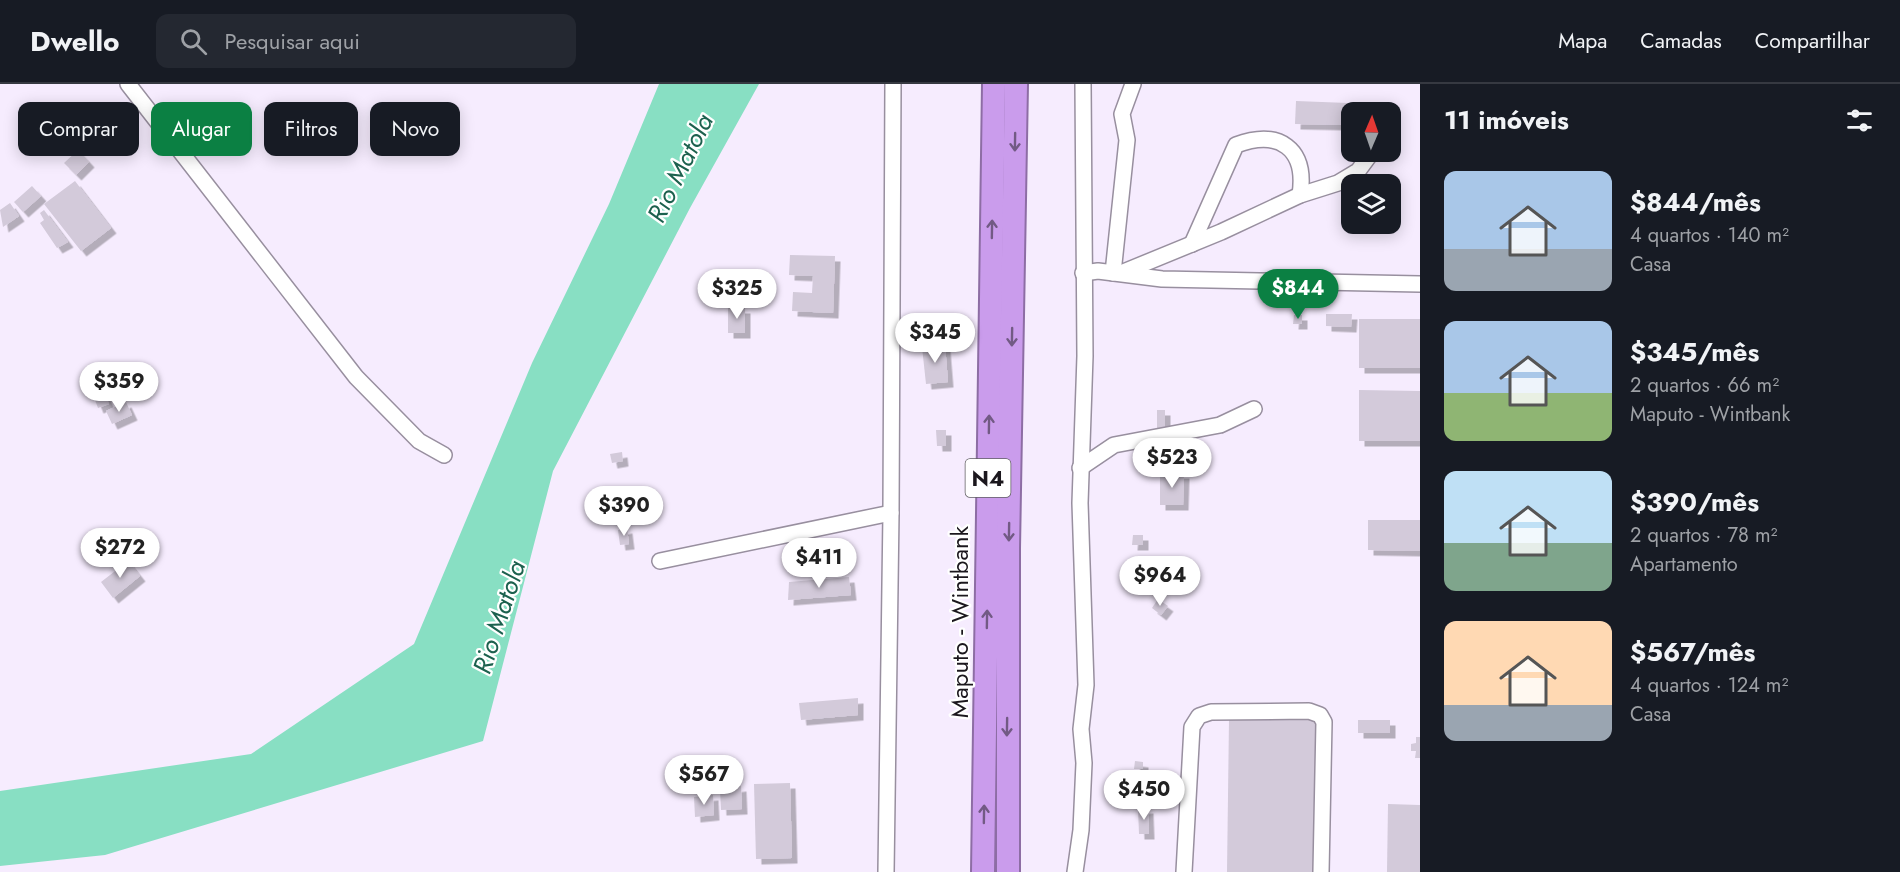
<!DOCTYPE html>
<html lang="pt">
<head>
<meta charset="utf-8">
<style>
	:root { --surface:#171b24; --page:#242831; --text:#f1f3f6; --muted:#9ea1a6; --line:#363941; --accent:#0b8043 }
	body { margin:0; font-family:Jost,sans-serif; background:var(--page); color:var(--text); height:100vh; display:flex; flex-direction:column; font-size:22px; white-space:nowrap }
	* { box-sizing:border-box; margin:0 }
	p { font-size:20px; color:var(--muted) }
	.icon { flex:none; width:33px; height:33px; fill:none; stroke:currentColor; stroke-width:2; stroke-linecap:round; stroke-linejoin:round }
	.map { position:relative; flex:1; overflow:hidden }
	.sheet { display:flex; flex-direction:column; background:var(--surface); width:480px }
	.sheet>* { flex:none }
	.top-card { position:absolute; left:18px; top:18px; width:570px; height:54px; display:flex; gap:12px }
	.needle { width:39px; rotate:2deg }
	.fabs { position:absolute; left:1341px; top:18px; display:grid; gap:12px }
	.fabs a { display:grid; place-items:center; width:60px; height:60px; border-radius:12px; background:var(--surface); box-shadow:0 3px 15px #0003; font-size:30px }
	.price { position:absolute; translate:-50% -51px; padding:0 14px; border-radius:21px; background:#fff; color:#222; font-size:20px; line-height:39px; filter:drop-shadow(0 2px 3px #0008) }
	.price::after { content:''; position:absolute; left:50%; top:36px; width:18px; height:14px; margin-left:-9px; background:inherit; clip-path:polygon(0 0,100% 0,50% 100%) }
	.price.selected { background:var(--accent); color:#fff }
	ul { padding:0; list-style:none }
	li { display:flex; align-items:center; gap:18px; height:150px; padding:0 24px }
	li span { display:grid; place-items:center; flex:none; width:168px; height:120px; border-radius:12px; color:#555 }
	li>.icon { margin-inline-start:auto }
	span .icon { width:72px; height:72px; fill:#fffc; stroke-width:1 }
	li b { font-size:26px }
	h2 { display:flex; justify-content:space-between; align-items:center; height:72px; padding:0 24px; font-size:26px }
	.tag { padding:0 21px; border-radius:12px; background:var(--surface); box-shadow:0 3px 15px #0003; font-size:21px; line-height:54px }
	.tag.selected { background:var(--accent); color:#fff }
	header { display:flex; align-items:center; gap:36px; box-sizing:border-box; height:84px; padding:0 30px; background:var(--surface); border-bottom:2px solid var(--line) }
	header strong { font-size:28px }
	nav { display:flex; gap:33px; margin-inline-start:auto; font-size:21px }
	.search { width:420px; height:54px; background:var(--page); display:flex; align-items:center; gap:15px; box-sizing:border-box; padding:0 21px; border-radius:12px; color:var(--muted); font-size:22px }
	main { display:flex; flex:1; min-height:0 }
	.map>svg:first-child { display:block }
	.water { fill:#88dfc3 }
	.building { fill:#d3cada; filter:url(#shadow) }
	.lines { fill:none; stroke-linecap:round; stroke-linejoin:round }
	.minor-casing { stroke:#988f9f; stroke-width:18 }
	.highway-casing { stroke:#8d6da4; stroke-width:26 }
	.minor { stroke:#fff; stroke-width:15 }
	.highway { stroke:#ca9cec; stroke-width:22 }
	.oneway { stroke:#725a84 }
	.labels { text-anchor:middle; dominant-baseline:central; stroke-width:4.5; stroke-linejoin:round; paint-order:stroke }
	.shield { fill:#fff; stroke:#5f5d61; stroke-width:1.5 }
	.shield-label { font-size:22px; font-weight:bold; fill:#1b171d }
	.street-label { font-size:24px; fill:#1b171d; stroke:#fff }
	.water-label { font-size:26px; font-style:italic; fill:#1c614e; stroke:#fff }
</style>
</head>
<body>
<header>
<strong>Dwello</strong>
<div class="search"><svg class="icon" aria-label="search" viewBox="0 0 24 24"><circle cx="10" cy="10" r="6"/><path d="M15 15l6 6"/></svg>Pesquisar aqui</div>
<nav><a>Mapa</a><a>Camadas</a><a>Compartilhar</a></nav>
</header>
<main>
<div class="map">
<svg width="1420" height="788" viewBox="0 0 1420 788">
	<defs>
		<filter id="shadow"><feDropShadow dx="5.5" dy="5.5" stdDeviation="0" flood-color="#0004"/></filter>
	</defs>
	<rect width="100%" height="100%" fill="#f6ecfe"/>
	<path class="water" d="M 659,0 L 759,0 L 690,124 L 553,387 L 483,657 L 105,771 L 0,782 L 0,707 L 251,670 L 414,560 L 532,279 L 609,120 Z"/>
	<g class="building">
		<path d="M 1296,17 L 1348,19 L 1345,41 L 1295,40 Z"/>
		<path d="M 78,66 L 89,78 L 76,91 L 64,79 Z"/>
		<path d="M 75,97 L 111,144 L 81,167 L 44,120 Z"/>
		<path d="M 32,102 L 41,112 L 23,128 L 14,118 Z"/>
		<path d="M 10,119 L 19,132 L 3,143 L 0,126 Z"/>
		<path d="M 44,126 L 68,158 L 57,164 L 40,139 L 44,136 L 40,129 Z"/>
		<path d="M 790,171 L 835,172 L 833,229 L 792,227 L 793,208 L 812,209 L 813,192 L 789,191 Z"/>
		<rect x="728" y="224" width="17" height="25"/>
		<path d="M 1326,230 L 1352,230 L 1351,243 L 1326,242 Z"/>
		<path d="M 1294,231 L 1302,231 L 1302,240 L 1293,240 Z"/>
		<rect x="1359" y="235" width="61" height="49"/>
		<path d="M 945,261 L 948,298 L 926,300 L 922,263 Z"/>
		<path d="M 100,299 L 109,320 L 98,324 L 90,303 Z"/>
		<path d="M 1359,306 L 1420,307 L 1420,357 L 1359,357 Z"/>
		<path d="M 126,318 L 132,331 L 112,340 L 106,327 Z"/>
		<path d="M 1157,326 L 1165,326 L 1165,347 L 1157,346 Z"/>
		<path d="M 936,346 L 946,346 L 946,362 L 937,362 Z"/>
		<path d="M 622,368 L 623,377 L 612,379 L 610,370 Z"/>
		<path d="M 1160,389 L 1184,389 L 1183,421 L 1160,421 Z"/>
		<path d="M 1368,436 L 1420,436 L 1420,467 L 1368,466 Z"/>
		<path d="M 627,444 L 629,460 L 620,461 L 618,446 Z"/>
		<path d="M 1133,451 L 1143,451 L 1143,461 L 1132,461 Z"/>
		<path d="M 128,477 L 140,492 L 113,514 L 101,498 Z"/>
		<path d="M 849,493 L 851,511 L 788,516 L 789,498 Z"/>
		<path d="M 1158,515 L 1168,522 L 1161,531 L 1152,524 Z"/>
		<path d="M 858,614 L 858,631 L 801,636 L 799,619 Z"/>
		<path d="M 1229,635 L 1317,636 L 1315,788 L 1227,788 Z"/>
		<rect x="1358" y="636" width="32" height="13"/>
		<path d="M 1416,653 L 1420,653 L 1420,674 L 1415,674 L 1416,667 L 1411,667 L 1411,660 L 1416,659 Z"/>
		<path d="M 1135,677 L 1143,678 L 1143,685 L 1134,685 Z"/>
		<path d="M 1151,698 L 1151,711 L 1134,711 L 1134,699 Z"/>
		<path d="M 790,699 L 792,774 L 756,775 L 754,700 Z"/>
		<path d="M 741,702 L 742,725 L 721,726 L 720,705 Z"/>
		<path d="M 713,711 L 714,731 L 695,733 L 694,713 Z"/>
		<path d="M 1388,720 L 1420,721 L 1420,788 L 1387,788 Z"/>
		<path d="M 1148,724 L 1149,750 L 1139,750 L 1138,725 Z"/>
	</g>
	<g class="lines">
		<defs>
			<g id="minor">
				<path d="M 128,0 L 356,293 L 419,357 L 444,371"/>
				<path d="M 1192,160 L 1236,61 C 1279,45 1307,64 1300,111"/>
				<path d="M 1083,189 L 1098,187 L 1162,195 L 1420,200"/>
				<path d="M 1113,189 L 1127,56 L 1122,30 L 1133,0"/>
				<path d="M 1121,189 L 1221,148 L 1300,111 L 1338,99 L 1358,87 L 1372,68"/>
				<path d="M 1080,384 L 1114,361 L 1220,341 L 1254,325"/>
				<path d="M 660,477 L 891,429"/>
				<path d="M 886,788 L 891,429 L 893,0"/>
				<path d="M 1075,788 L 1081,746 L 1084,679 L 1081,645 L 1086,601 L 1080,419 L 1085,272 L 1083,0"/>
				<path d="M 1184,788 L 1192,643 L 1199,632 L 1211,628 L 1309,627 L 1320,631 L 1324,638 L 1321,788"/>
			</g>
			<g id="highway">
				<path d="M 983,788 L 994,0"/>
				<path d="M 1008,788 L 1008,464 L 1016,0"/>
			</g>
		</defs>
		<use href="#minor" class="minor-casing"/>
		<use href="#highway" class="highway-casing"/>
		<use href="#minor" class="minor"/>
		<use href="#highway" class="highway"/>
	</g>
	<defs><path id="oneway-shaft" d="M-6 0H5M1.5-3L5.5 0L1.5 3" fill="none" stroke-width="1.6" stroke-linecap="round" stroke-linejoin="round" transform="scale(1.5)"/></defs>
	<g class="oneway">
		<use href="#oneway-shaft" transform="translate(1015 58) rotate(91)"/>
		<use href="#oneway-shaft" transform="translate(992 145) rotate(-89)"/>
		<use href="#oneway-shaft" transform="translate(1012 253) rotate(91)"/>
		<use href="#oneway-shaft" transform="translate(989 340) rotate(-89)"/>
		<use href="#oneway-shaft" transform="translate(1009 448) rotate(91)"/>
		<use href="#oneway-shaft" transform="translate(987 535) rotate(-89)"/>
		<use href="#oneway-shaft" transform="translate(1007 643) rotate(91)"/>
		<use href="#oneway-shaft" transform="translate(984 730) rotate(-89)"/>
	</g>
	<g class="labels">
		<rect class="shield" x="965.5" y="375" width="45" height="38" rx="4.5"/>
		<g class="shield-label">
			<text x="988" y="394">N4</text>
		</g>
		<g class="street-label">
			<text transform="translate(959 538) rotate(-90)">Maputo - Wintbank</text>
		</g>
		<g class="water-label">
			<text transform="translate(680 84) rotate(-64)">Rio Matola</text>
			<text transform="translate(499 533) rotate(-72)">Rio Matola</text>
		</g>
	</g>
</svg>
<div class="fabs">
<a><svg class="needle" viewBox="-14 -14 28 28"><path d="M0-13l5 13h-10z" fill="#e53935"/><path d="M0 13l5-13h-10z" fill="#9ea1a6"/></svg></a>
<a><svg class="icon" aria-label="layers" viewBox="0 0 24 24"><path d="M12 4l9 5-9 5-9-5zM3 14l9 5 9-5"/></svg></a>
</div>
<b class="price" style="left:737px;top:236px">$325</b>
<b class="price selected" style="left:1298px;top:236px">$844</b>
<b class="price" style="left:935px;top:280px">$345</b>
<b class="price" style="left:119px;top:329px">$359</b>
<b class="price" style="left:1172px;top:405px">$523</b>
<b class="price" style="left:624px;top:453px">$390</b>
<b class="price" style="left:120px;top:495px">$272</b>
<b class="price" style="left:819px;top:505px">$411</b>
<b class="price" style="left:1160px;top:523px">$964</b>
<b class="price" style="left:704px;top:722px">$567</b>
<b class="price" style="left:1144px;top:737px">$450</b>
<div class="top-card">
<a class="tag">Comprar</a>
<a class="tag selected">Alugar</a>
<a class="tag">Filtros</a>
<a class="tag">Novo</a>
</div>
</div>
<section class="sheet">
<h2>11 imóveis<svg class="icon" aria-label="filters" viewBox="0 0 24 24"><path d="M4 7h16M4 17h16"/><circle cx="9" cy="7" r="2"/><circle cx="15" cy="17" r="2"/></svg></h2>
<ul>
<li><span style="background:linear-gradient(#a9c7e8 65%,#9aa5b1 0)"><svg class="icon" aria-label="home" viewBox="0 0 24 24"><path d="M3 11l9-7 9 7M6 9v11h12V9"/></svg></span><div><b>$844/mês</b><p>4 quartos · 140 m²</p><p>Casa</p></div></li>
<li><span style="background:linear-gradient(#a9c7e8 60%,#8fb573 0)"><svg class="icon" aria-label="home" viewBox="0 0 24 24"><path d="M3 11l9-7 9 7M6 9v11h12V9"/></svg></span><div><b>$345/mês</b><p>2 quartos · 66 m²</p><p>Maputo - Wintbank</p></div></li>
<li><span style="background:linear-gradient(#bfe0f5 60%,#7fa58c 0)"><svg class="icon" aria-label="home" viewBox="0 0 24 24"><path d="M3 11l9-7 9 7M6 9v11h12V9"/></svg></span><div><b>$390/mês</b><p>2 quartos · 78 m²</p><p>Apartamento</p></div></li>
<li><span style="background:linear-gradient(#ffd9b3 70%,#9aa5b1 0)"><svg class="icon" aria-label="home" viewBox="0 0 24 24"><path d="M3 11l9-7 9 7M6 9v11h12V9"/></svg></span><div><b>$567/mês</b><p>4 quartos · 124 m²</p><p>Casa</p></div></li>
</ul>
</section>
</main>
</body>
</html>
